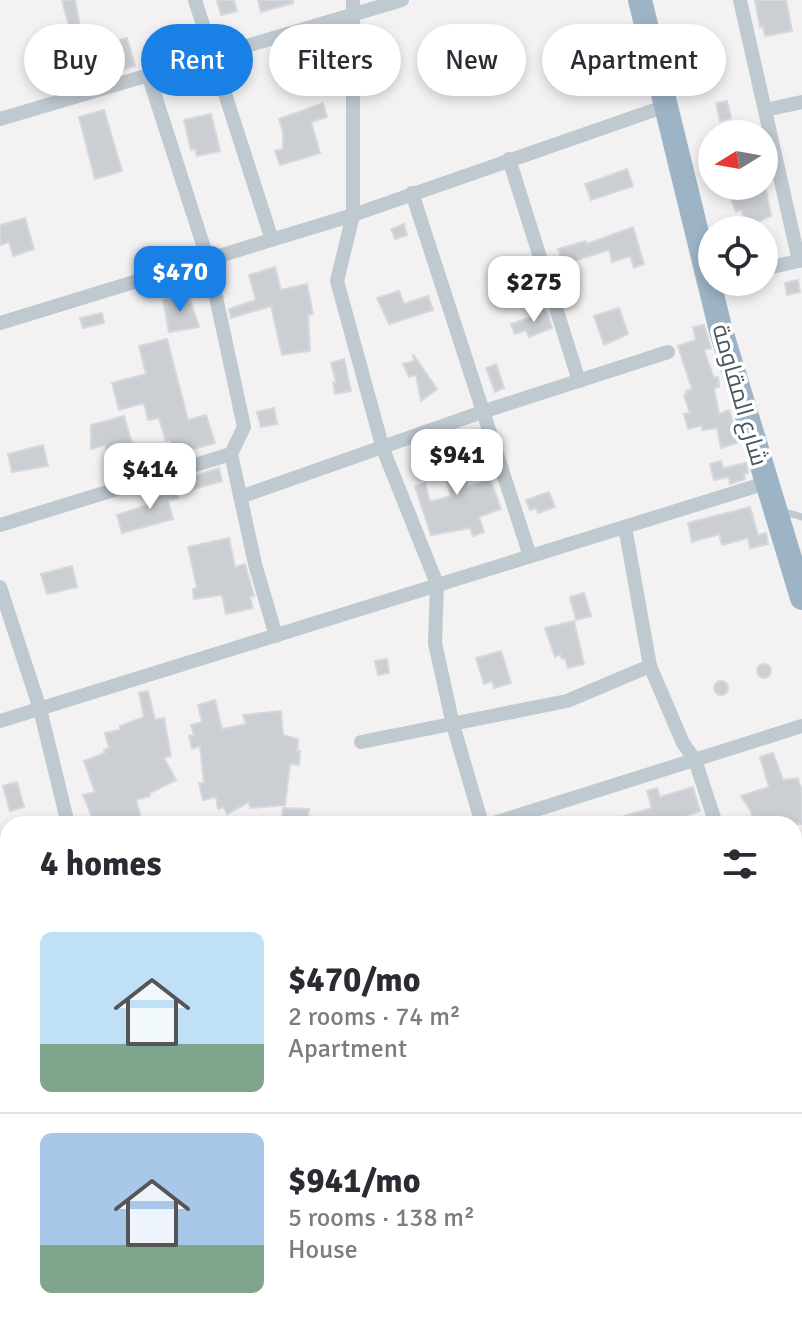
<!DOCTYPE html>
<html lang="en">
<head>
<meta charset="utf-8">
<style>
	:root { --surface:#fff; --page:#f2f2f3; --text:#2b2b33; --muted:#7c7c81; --line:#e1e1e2; --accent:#1980e5 }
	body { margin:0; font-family:Signika,Cairo,sans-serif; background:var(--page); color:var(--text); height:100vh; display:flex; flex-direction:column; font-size:30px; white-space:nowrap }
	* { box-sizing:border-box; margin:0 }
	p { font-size:26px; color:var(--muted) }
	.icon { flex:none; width:44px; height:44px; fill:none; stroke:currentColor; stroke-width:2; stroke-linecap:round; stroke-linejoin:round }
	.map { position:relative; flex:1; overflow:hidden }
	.sheet { position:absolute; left:0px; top:816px; width:802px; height:514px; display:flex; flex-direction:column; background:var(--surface); border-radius:24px 24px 0 0; box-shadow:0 4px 12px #0003 }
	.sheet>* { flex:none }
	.banner { position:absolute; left:24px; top:24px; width:754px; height:72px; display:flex; gap:16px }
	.needle { width:52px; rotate:259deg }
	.buttons { position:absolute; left:698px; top:120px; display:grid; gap:16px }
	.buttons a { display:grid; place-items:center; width:80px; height:80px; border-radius:50%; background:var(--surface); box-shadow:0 4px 12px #0003; font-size:40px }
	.price { position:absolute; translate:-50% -68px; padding:0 18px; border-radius:16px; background:#fff; color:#222; font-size:26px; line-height:52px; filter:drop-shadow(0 2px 4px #0008) }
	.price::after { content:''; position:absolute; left:50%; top:48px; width:24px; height:18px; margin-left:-12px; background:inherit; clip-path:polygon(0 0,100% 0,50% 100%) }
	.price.current { background:var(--accent); color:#fff }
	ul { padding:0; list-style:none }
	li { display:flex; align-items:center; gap:24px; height:200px; padding:0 40px }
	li+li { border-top:2px solid var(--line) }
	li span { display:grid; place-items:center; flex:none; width:224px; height:160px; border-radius:12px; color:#555 }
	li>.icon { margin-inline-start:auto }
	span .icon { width:96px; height:96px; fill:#fffc; stroke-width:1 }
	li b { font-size:34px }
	h2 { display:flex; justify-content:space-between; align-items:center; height:96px; padding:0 40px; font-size:34px }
	.pill { padding:0 28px; border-radius:36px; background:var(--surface); box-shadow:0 4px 12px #0003; font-size:28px; line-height:72px }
	.pill.current { background:var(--accent); color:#fff }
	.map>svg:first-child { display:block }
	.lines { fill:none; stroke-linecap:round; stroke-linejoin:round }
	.stream { stroke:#8edfed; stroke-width:4 }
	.building { fill:#cbcfd3; stroke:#d5d8dc; stroke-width:2 }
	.service { stroke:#bfc9d0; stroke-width:7 }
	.minor { stroke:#bfc9d0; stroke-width:14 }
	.trunk { stroke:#9db4c7; stroke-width:24 }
	.labels { text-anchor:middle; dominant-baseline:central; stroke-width:7; stroke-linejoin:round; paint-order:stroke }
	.street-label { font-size:24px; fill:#49565f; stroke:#fff }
</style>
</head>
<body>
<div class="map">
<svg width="802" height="1329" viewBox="0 0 802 1329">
	<rect width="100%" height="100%" fill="#f3f1f1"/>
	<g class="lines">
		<g class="stream">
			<path d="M 794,1210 L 802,1207"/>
			<path d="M 399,1329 L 424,1322"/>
		</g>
	</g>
	<g class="building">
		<path d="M 62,0 L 75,0 L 83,42 L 89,41 L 89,44 L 112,38 L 114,42 L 127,38 L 135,66 L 105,75 L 99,54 L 66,63 L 58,33 L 70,30 Z"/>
		<path d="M 217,0 L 234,0 L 237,11 L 221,15 Z"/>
		<path d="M 258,0 L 293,0 L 293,3 L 261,12 Z"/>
		<path d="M 755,0 L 786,0 L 792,31 L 765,36 L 763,26 L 760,27 Z"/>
		<path d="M 183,25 L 188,49 L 176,52 L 170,28 Z"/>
		<path d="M 708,33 L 716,74 L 707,75 L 704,74 L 698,35 Z"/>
		<path d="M 623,35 L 627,52 L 611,56 L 615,72 L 612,73 L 614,81 L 591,88 L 579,50 Z"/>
		<path d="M 727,101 L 731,118 L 720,121 L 716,103 Z"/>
		<path d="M 323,103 L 327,117 L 311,122 L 320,153 L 280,165 L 275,151 L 283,149 L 283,132 L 279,119 Z"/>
		<path d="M 104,110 L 122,171 L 95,179 L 79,117 Z"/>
		<path d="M 211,114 L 220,151 L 197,156 L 195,149 L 191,150 L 184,120 Z"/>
		<path d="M 627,169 L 633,186 L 591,200 L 585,184 Z"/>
		<path d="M 733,186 L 765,186 L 771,216 L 748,226 L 741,210 L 736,212 L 730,196 L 736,194 Z"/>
		<path d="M 25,218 L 34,249 L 13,256 L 9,242 L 0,245 L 0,225 Z"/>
		<path d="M 404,224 L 407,235 L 395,239 L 391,229 Z"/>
		<path d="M 633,227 L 644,264 L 634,268 L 630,256 L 612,262 L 609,250 L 564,264 L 558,249 L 586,241 L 587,244 Z"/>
		<path d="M 275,267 L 281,290 L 307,284 L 313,314 L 308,315 L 310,351 L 282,355 L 271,306 L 231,318 L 229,309 L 256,300 L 249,275 Z"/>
		<path d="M 798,280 L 800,292 L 787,295 L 785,283 Z"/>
		<path d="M 399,291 L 404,304 L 428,296 L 433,310 L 389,324 L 377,298 Z"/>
		<path d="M 188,294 L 199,327 L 169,332 L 163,300 Z"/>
		<path d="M 546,308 L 552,328 L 529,337 L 526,330 L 515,334 L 511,324 L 534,316 L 533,313 Z"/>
		<path d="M 619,308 L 628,334 L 604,345 L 594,316 Z"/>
		<path d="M 102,313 L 104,323 L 83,328 L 80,318 Z"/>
		<path d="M 704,325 L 711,348 L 704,350 L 714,378 L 718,377 L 719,387 L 714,388 L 719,414 L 729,410 L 739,442 L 721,448 L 717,428 L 702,430 L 702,425 L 688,429 L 684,414 L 690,413 L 684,395 L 687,394 L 686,391 L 692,389 L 678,346 L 696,340 L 693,327 Z"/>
		<path d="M 167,339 L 188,420 L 206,415 L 215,443 L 175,454 L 170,440 L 166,441 L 159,418 L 148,420 L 144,403 L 119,410 L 112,383 L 146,374 L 139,346 Z"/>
		<path d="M 413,354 L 437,389 L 421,401 L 416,375 L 409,377 L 403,364 L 414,361 Z"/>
		<path d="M 344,359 L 351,391 L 335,394 L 333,383 L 336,382 L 331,363 Z"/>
		<path d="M 496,364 L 504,388 L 495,392 L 486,368 Z"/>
		<path d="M 274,408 L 277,424 L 261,427 L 257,412 Z"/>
		<path d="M 124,416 L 136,457 L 121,461 L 118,460 L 114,449 L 107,451 L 105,445 L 91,449 L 91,425 Z"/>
		<path d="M 454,436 L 459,466 L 468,487 L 490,479 L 501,509 L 479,517 L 484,532 L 473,536 L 470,528 L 431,535 L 415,486 L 425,483 L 430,502 L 451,496 L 444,472 L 438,474 L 434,445 L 446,437 L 448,440 Z"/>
		<path d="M 43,445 L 48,466 L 12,472 L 8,454 Z"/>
		<path d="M 721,461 L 723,468 L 746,463 L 748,473 L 744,474 L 745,479 L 730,484 L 729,477 L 714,480 L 710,464 Z"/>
		<path d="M 219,468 L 222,481 L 179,493 L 175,482 Z"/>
		<path d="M 174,485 L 178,498 L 168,501 L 173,519 L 122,533 L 117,515 L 151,504 L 148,494 Z"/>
		<path d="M 549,492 L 555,507 L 538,513 L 536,508 L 530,510 L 526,500 Z"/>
		<path d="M 750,507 L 758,535 L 766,533 L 768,544 L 750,548 L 748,538 L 722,545 L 719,534 L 692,542 L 688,523 Z"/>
		<path d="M 229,538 L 235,567 L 245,564 L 254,596 L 250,597 L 253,608 L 226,614 L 222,595 L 194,599 L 193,589 L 197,588 L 188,547 Z"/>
		<path d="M 72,566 L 77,587 L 47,594 L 41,574 Z"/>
		<path d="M 584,593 L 591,616 L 576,620 L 570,597 Z"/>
		<path d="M 574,621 L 584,664 L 568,668 L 565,658 L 562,659 L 560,654 L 555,657 L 545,628 Z"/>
		<path d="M 501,651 L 511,683 L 494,688 L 492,681 L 484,684 L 476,658 Z"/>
		<path d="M 387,659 L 389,673 L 378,675 L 375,661 Z"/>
		<circle cx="764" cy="671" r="7"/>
		<circle cx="721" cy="688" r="7"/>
		<path d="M 148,691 L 155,720 L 164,718 L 171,756 L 164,758 L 176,780 L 150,793 L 150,796 L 136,800 L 143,824 L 127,824 L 125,818 L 95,824 L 83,795 L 95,792 L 84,761 L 105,753 L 104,750 L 109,748 L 105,733 L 120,730 L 120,726 L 144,717 L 139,693 Z"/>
		<path d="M 215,700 L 222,729 L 246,724 L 243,715 L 281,711 L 283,735 L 298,739 L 297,751 L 300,751 L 299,765 L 290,764 L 285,805 L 250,808 L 249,802 L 227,814 L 224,807 L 218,809 L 216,797 L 203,800 L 199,783 L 204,783 L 200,746 L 192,749 L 189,736 L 194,735 L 191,725 L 202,722 L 198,705 Z"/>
		<path d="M 773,753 L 783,780 L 798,778 L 802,792 L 802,824 L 755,824 L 750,810 L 741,796 L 769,787 L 760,757 Z"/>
		<path d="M 17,782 L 24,807 L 10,811 L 3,786 Z"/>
		<path d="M 693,787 L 700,811 L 688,815 L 690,820 L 677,824 L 609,824 L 608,821 L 652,808 L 647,791 L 657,788 L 660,797 Z"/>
		<path d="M 283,808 L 309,809 L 307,824 L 281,824 Z"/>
	</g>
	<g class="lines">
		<path class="service" d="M 781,511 L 802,517"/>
		<g class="minor">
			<path d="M 195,0 L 272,240"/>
			<path d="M 353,0 L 353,215 L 337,281 L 383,449 L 437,584 L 435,643 L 453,725 L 482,824"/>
			<path d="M 740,0 L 799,261"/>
			<path d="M 148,74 L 208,260 L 244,427 L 231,454 L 255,564 L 276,636"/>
			<path d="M 765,110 L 802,102"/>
			<path d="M 0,119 L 402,0"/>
			<path d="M 509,159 L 579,381"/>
			<path d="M 412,193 L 530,556"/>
			<path d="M 764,269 L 802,260"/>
			<path d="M 0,323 L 353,215 L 666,106"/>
			<path d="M 240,497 L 482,412 L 668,352"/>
			<path d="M 0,525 L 231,454"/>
			<path d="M 625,527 L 650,666 L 683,743 L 695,760 L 716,824"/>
			<path d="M 0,587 L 40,709 L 68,824"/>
			<path d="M 0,721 L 766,483"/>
			<path d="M 361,742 L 567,701 L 650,666"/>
			<path d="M 491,824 L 802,726"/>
			<path d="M 794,857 L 802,854"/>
			<path d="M 0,1107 L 8,1105"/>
			<path d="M 794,1229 L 802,1226"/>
			<path d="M 213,1322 L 215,1329"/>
			<path d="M 341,1322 L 343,1329"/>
			<path d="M 444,1329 L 503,1322"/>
		</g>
		<path class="trunk" d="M 640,0 L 720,327 L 802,598"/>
	</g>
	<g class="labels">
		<g class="street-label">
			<text transform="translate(740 395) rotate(74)">شارع المقاومة</text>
		</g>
	</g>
</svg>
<div class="buttons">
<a><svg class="needle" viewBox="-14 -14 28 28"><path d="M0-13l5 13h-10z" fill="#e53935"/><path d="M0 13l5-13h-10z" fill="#7c7c81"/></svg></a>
<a><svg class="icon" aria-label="locate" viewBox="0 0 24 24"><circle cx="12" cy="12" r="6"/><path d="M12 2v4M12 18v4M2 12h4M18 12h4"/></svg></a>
</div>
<b class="price current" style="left:180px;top:314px">$470</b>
<b class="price" style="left:534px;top:324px">$275</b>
<b class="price" style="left:457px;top:497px">$941</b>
<b class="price" style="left:150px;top:511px">$414</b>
<div class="banner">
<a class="pill">Buy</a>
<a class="pill current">Rent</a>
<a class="pill">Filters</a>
<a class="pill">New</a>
<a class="pill">Apartment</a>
</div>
<section class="sheet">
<h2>4 homes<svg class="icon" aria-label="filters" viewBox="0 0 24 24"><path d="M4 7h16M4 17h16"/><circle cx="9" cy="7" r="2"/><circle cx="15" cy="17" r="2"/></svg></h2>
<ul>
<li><span style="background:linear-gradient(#bfe0f5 70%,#7fa58c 0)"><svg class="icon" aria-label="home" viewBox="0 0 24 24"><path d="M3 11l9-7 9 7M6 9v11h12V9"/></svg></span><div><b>$470/mo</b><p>2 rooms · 74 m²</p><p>Apartment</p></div></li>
<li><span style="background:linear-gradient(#a9c7e8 70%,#7fa58c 0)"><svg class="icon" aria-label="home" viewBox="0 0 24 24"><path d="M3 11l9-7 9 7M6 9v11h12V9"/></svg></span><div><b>$941/mo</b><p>5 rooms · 138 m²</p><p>House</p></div></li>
</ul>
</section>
</div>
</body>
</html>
